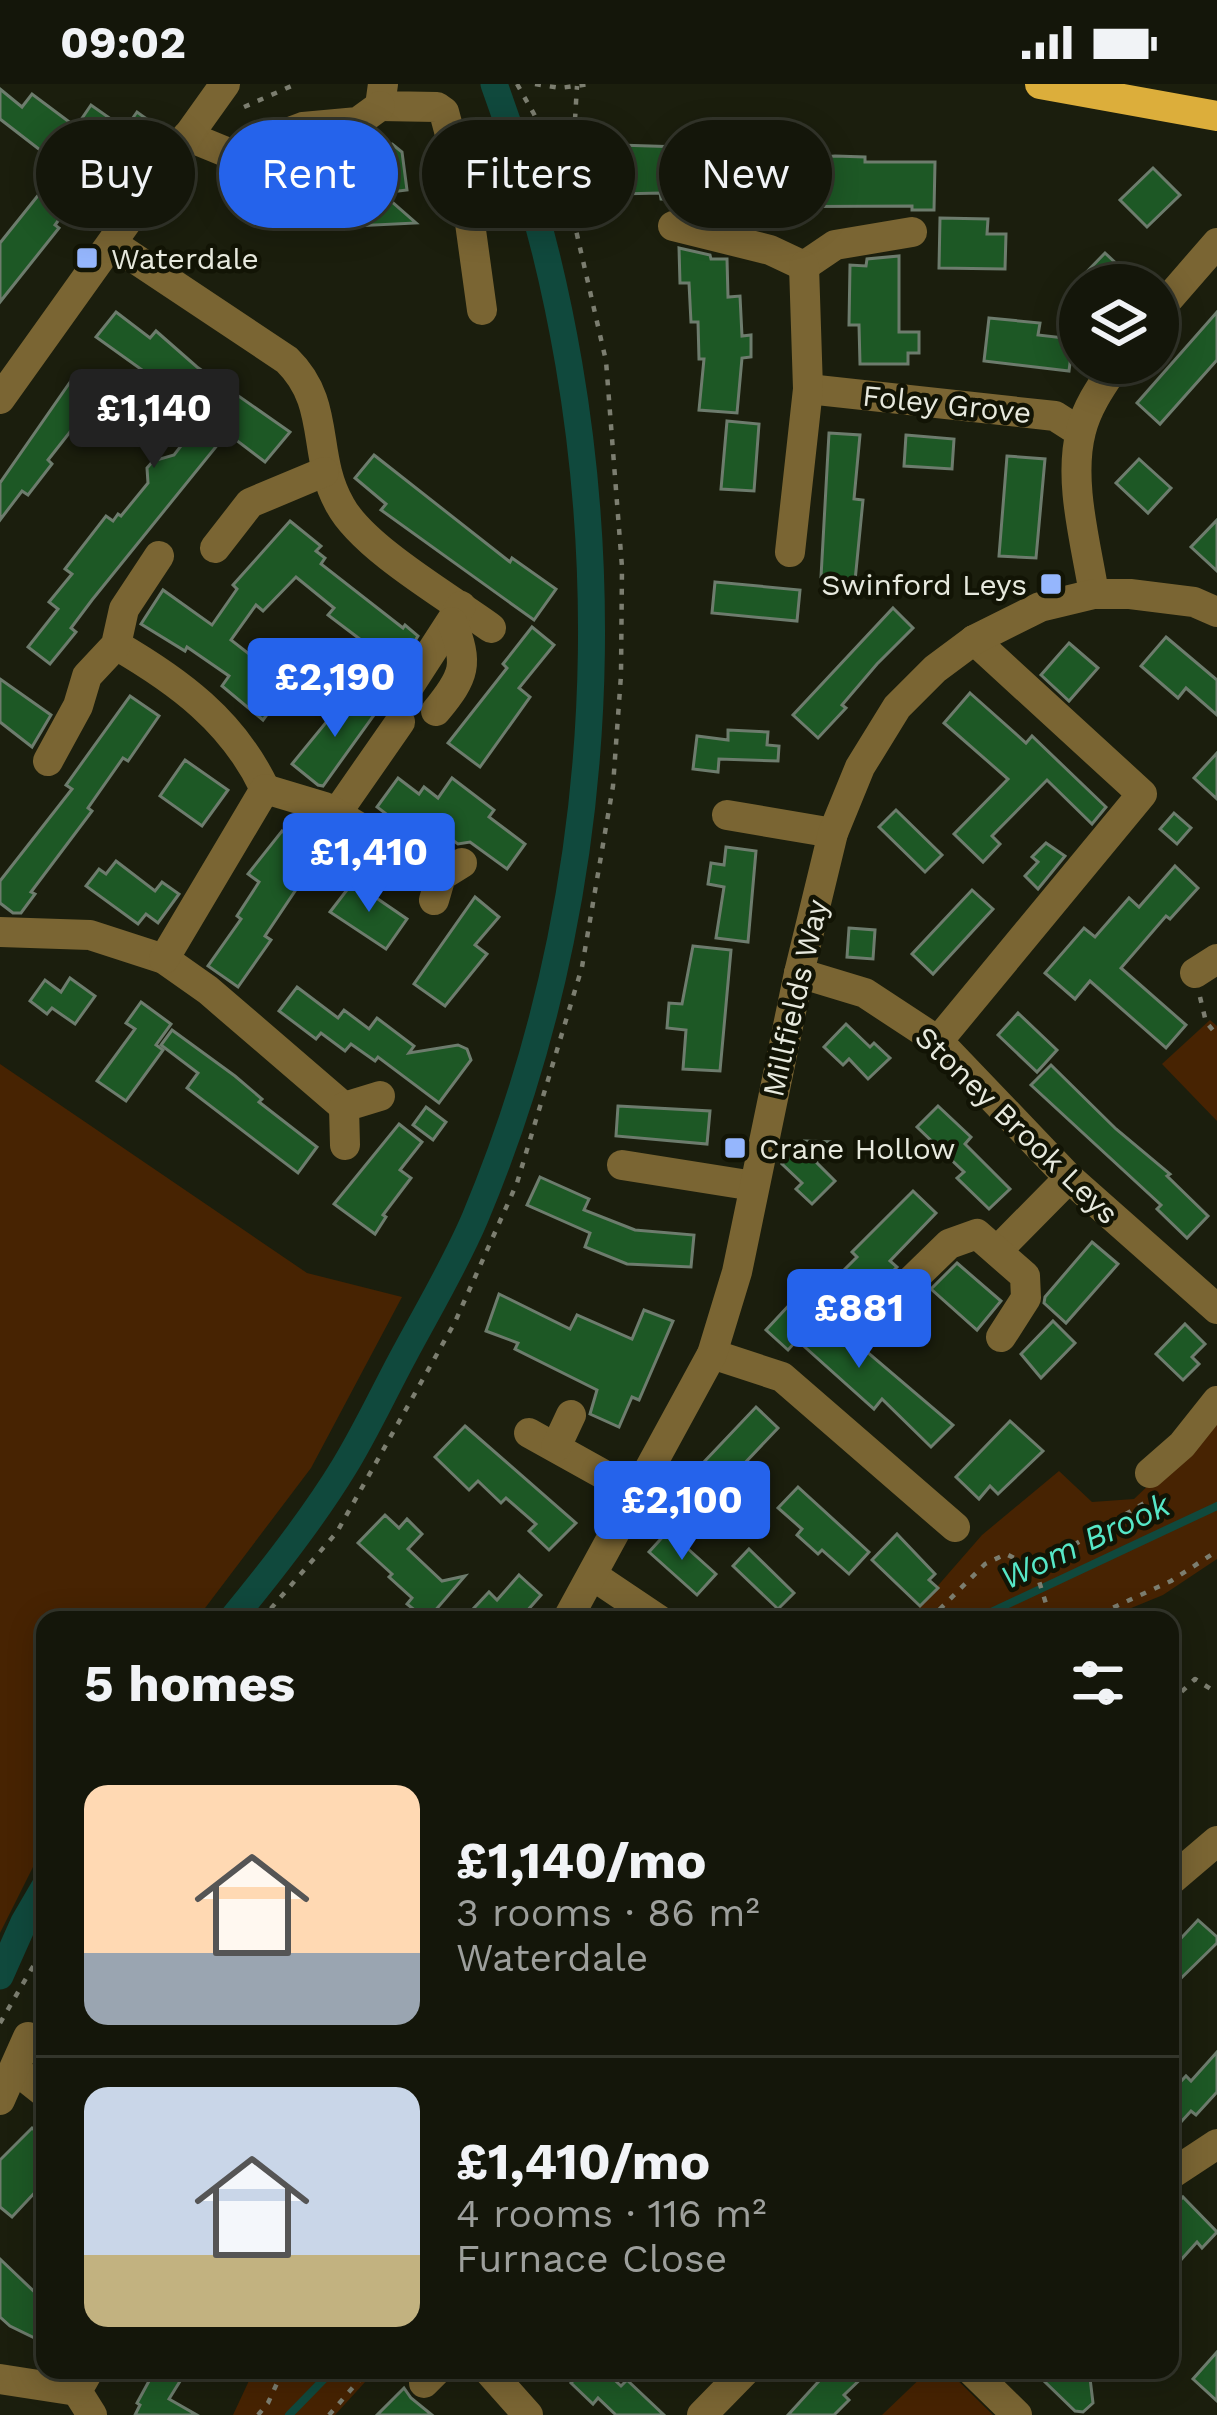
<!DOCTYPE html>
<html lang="en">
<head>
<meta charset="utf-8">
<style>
	:root { --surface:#14160a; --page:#212318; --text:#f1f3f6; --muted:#9d9f9c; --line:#33352b; --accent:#2563eb }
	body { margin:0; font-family:"Work Sans",sans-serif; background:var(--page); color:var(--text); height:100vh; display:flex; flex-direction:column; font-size:45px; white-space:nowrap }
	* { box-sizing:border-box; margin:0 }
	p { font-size:39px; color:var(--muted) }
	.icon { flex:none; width:66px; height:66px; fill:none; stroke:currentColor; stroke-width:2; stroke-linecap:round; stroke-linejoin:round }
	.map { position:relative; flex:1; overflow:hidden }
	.sheet { position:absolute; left:36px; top:1527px; width:1143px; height:768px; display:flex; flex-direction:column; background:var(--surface); border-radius:24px; box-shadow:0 6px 30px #0003,0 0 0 3px var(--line) }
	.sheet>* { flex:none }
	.guide { position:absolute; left:36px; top:36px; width:1146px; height:108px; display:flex; gap:24px }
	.fabs { position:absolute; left:1059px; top:180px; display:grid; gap:24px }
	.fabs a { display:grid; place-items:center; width:120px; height:120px; border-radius:50%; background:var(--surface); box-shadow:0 6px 30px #0003,0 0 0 3px var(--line); font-size:60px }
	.price { position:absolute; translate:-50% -102px; padding:0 27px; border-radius:12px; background:var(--accent); color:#fff; font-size:39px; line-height:78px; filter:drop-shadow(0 3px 6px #0008) }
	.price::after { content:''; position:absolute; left:50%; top:72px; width:36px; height:27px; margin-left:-18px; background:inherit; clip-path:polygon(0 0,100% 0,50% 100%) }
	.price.active { background:#222; color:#fff }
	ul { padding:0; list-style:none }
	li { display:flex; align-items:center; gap:36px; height:300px; padding:0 48px }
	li+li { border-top:3px solid var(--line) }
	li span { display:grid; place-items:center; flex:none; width:336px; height:240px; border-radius:24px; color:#555 }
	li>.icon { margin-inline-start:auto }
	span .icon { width:144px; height:144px; fill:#fffc; stroke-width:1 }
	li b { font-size:51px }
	h2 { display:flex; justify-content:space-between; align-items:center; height:144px; padding:0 48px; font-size:51px }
	.chip { padding:0 42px; border-radius:54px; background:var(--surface); box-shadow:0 6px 30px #0003,0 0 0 3px var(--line); font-size:42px; line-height:108px }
	.chip.active { background:var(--accent); color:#fff }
	.status { display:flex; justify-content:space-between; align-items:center; height:84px; padding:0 60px; background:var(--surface); direction:ltr }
	.status svg { height:33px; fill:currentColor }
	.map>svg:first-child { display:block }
	.green { fill:#472302 }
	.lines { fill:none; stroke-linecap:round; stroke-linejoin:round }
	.stream { stroke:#10493d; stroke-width:8 }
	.canal { stroke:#10493d; stroke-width:27 }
	.building { fill:#1d5825; stroke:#6d7c6d; stroke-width:3 }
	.path { stroke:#7c7e70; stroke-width:4.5; stroke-dasharray:6 9; stroke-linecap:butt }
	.minor { stroke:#7a6533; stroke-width:30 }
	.major { stroke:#dcae3b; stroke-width:30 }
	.poi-dot { fill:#95b6fd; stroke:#121405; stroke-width:4.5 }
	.labels { text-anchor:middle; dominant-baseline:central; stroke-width:9; stroke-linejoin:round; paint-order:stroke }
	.poi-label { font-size:30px; fill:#e7e9de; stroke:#121405; text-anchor:start }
	.street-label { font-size:30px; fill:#e7e9de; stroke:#121405 }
	.water-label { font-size:33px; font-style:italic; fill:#56e7c7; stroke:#121405 }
</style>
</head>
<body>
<div class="status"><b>09:02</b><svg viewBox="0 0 49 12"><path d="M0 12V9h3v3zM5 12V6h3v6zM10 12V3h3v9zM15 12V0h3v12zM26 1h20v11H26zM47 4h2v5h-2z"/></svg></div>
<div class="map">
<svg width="1217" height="2331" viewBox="0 0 1217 2331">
	<rect width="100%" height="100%" fill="#1b1e0d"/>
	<g class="green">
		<path d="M 1210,936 L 1217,942 L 1217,1037 L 1162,980 Z"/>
		<path d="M 0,980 L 307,1189 L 402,1213 L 311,1384 L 196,1536 L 45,1536 L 45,1759 L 0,1849 Z"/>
		<path d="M 1217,1336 L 1217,1475 L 1163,1511 L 1102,1536 L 908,1536 L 982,1451 L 1059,1387 L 1092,1418 L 1134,1415 Z"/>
		<path d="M 254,2286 L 376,2286 L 335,2331 L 233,2331 Z"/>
		<path d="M 929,2286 L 947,2286 L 993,2331 L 882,2331 Z"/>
	</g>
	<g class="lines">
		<g class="stream">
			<path d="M 974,1536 L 1217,1422"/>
			<path d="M 289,2331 L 333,2286"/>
		</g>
		<g class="canal">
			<path d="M 231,1536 C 269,1490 313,1434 344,1383 C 366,1347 384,1308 404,1271 C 428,1226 455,1181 475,1134 C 626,775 628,363 494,0"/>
			<path d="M 0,1892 L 24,1838 L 45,1802"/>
		</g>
	</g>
	<g class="building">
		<path d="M 0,5 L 22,23 L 32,10 L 76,43 L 91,21 L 125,45 L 137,28 L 158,43 L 130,81 L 109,66 L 55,141 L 59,144 L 0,218 L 0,159 L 52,94 L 49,91 L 57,79 L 0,35 Z"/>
		<path d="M 392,60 L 402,68 L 407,106 L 382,109 L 416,139 L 313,144 L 312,135 L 304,136 L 302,118 L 294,119 L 290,69 L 313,66 L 313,75 L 355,71 L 354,63 Z"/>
		<path d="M 618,61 L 681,63 L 681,70 L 715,72 L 799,75 L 835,72 L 865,73 L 865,78 L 935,78 L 934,126 L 912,126 L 912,122 L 732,123 L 732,117 L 661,115 L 660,109 L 619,110 Z"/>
		<path d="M 1153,84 L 1180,111 L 1147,143 L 1120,116 Z"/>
		<path d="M 940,134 L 988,135 L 987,150 L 1006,150 L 1005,185 L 939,184 Z"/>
		<path d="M 679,164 L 710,171 L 711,175 L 727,175 L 728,213 L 740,212 L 742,252 L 751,251 L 751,273 L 742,274 L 737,329 L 699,326 L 704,275 L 699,275 L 698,238 L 691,238 L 689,199 L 680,199 Z"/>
		<path d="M 1105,169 L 1139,201 L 1074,201 Z"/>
		<path d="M 899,172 L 899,248 L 919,248 L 919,269 L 908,269 L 908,280 L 860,280 L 859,241 L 849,241 L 850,181 L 866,182 L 867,175 Z"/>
		<path d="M 116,228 L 150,254 L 156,247 L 197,283 L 290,348 L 265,378 L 227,349 L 92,516 L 71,544 L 76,548 L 50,580 L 28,563 L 58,525 L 49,518 L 72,490 L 65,485 L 106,432 L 113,437 L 118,430 L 121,432 L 148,399 L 147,384 L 153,377 L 174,371 L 205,331 L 96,253 Z"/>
		<path d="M 1217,228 L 1217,276 L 1160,340 L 1137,319 Z"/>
		<path d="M 989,234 L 1040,239 L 1038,251 L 1073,255 L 1069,287 L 984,277 Z"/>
		<path d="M 75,291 L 106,313 L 84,344 L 77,339 L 48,376 L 52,380 L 28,411 L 22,407 L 0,436 L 0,399 Z"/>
		<path d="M 727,337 L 759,340 L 754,407 L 721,405 Z"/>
		<path d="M 829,349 L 860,351 L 854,415 L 863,416 L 855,497 L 821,493 Z"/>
		<path d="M 906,351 L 954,355 L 952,385 L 904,382 Z"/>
		<path d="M 374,371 L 510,478 L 512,474 L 556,505 L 534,536 L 381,426 L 386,420 L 355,394 Z"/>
		<path d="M 1007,372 L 1045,375 L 1036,474 L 999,472 Z"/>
		<path d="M 1139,375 L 1171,404 L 1148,429 L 1116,399 Z"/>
		<path d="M 1217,436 L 1217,487 L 1191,463 Z"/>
		<path d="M 290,437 L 321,462 L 316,467 L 325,474 L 321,480 L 403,544 L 405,541 L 418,552 L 398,584 L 328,531 L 334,524 L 296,493 L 263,527 L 256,521 L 231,556 L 289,601 L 263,636 L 222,602 L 229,592 L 187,563 L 185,567 L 141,540 L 163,506 L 212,541 L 237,505 L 233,501 Z"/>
		<path d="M 715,498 L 800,506 L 797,537 L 712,529 Z"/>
		<path d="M 893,524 L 913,544 L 877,580 L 842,621 L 846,624 L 818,654 L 793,631 Z"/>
		<path d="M 532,543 L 554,561 L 519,604 L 530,613 L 480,683 L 448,659 L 507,584 L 503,580 Z"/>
		<path d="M 1166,553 L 1217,596 L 1217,631 L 1186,604 L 1178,614 L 1141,582 Z"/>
		<path d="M 1069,559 L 1098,584 L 1069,617 L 1041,591 Z"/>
		<path d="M 0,595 L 51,631 L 32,663 L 0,638 Z"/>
		<path d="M 970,609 L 1026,659 L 1032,652 L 1106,723 L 1092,740 L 1047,696 L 992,752 L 1000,760 L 983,778 L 954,750 L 1008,695 L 944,639 Z"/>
		<path d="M 360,610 L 379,624 L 323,702 L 318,701 L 292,680 L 346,614 L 353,619 Z"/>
		<path d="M 130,612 L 159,632 L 128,677 L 123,674 L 88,724 L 92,727 L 31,808 L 35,810 L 21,829 L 13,829 L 0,819 L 0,797 L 72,705 L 66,701 Z"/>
		<path d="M 728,646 L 768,648 L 767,661 L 779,662 L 778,677 L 719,675 L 718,688 L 693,685 L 697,652 L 728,656 Z"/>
		<path d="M 1217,669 L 1217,715 L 1194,694 Z"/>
		<path d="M 185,676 L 228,706 L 202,742 L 160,712 Z"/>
		<path d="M 398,694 L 419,710 L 424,703 L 438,714 L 452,694 L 494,726 L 489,733 L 525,760 L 507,785 L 470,758 L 458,760 L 437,745 L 432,752 L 404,731 L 398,739 L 377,723 Z"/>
		<path d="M 896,726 L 942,771 L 925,788 L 879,743 Z"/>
		<path d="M 1174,729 L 1191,744 L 1177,760 L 1160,745 Z"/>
		<path d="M 282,747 L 310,768 L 290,794 L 299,801 L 265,852 L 271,856 L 238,903 L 208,882 L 241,835 L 237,832 L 259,798 L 248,790 Z"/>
		<path d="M 1046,759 L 1065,772 L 1038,805 L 1025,792 L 1038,778 L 1032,773 Z"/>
		<path d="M 726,763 L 756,767 L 748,858 L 716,854 L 724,803 L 708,800 L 711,779 L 724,781 Z"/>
		<path d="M 116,777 L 155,807 L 162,798 L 179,810 L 158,839 L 146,830 L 138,840 L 86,802 L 99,785 L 106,790 Z"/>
		<path d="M 1175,782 L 1198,804 L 1170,835 L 1166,832 L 1121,884 L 1186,941 L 1166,964 L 1090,897 L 1075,915 L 1045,889 L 1084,844 L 1095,853 L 1129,814 L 1139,823 Z"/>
		<path d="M 353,798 L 407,835 L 386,865 L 330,828 Z"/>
		<path d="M 972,806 L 993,825 L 933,890 L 912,870 Z"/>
		<path d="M 475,813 L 499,833 L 475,861 L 487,870 L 445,922 L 414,900 Z"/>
		<path d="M 849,844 L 875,846 L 873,875 L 847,873 Z"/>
		<path d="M 693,862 L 731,866 L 720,987 L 683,985 L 686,946 L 667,944 L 669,919 L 682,920 Z"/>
		<path d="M 70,894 L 95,912 L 75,940 L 52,924 L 47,930 L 30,917 L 45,896 L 61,908 Z"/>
		<path d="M 297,903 L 338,934 L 344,926 L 369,945 L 377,934 L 414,962 L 409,969 L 458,961 L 467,965 L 471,976 L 439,1019 L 378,973 L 375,977 L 351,960 L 345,967 L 321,949 L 316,955 L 279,927 Z"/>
		<path d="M 141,918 L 171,940 L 156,961 L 163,966 L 126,1017 L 97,997 L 135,945 L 126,939 Z"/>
		<path d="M 1018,929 L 1057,966 L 1037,988 L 998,951 Z"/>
		<path d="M 846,940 L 870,963 L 874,959 L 890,974 L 868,995 L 849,975 L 843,981 L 824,963 Z"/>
		<path d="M 172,946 L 235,992 L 262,1015 L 259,1018 L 317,1063 L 298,1089 L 187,1004 L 198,989 L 161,961 Z"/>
		<path d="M 1051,981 L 1116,1045 L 1170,1090 L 1167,1092 L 1208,1132 L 1187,1154 L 1157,1125 L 1161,1121 L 1031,1001 Z"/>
		<path d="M 618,1022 L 710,1027 L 707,1060 L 616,1052 Z"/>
		<path d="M 938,1022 L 971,1053 L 965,1060 L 1010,1105 L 989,1125 L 957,1094 L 964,1088 L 917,1043 Z"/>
		<path d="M 426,1023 L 446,1038 L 433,1056 L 413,1041 Z"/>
		<path d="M 399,1040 L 422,1058 L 400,1086 L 411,1094 L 383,1131 L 386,1133 L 375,1150 L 334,1120 Z"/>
		<path d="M 804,1057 L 836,1058 L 816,1078 L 835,1097 L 812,1120 L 796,1105 L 802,1099 L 782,1080 Z"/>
		<path d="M 540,1093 L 589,1115 L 584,1126 L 635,1146 L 694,1151 L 691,1183 L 627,1180 L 585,1163 L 590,1149 L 527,1121 Z"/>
		<path d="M 913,1107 L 936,1129 L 890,1177 L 897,1183 L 866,1214 L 841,1189 L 857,1173 L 852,1168 Z"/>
		<path d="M 1092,1158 L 1118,1180 L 1066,1239 L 1044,1219 L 1045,1213 Z"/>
		<path d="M 957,1179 L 1001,1217 L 977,1246 L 931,1205 Z"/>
		<path d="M 499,1210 L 570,1245 L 577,1231 L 632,1255 L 644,1226 L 673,1237 L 639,1316 L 632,1313 L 619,1343 L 590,1330 L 597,1306 L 515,1265 L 518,1259 L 486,1247 Z"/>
		<path d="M 791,1219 L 816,1242 L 825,1232 L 953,1341 L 931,1363 L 882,1315 L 874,1325 L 797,1256 L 788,1266 L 766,1246 Z"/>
		<path d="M 1053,1237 L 1075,1259 L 1041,1294 L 1021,1270 Z"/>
		<path d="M 1185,1240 L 1205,1260 L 1192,1273 L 1199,1280 L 1183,1296 L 1156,1270 Z"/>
		<path d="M 756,1323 L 778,1344 L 707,1419 L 685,1398 Z"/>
		<path d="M 1010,1337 L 1043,1367 L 998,1410 L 990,1402 L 979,1415 L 956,1393 Z"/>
		<path d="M 465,1342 L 576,1439 L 549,1466 L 529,1447 L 536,1440 L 506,1414 L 501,1419 L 478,1397 L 469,1406 L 435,1373 Z"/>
		<path d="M 798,1403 L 869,1468 L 849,1490 L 822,1466 L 818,1470 L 797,1451 L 802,1445 L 778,1424 Z"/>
		<path d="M 385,1431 L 399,1444 L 407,1435 L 422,1450 L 408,1465 L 442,1497 L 465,1492 L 427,1536 L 407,1520 L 412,1514 L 389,1493 L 392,1490 L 358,1459 Z"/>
		<path d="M 668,1447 L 716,1490 L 697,1511 L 649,1468 Z"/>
		<path d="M 897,1450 L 935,1490 L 929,1496 L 938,1504 L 920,1522 L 872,1476 Z"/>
		<path d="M 749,1465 L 794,1509 L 778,1525 L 733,1482 Z"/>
		<path d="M 519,1491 L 541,1511 L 519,1536 L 480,1536 L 483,1532 L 474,1524 L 489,1508 L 497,1516 Z"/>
		<path d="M 1198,1836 L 1217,1853 L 1217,1859 L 1170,1905 L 1170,1866 Z"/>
		<path d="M 1217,1968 L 1217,2008 L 1196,2031 L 1191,2027 L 1170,2050 L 1170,2009 L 1186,1992 L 1191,1997 Z"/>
		<path d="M 32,2044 L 45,2056 L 45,2103 L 40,2103 L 12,2133 L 0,2123 L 0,2076 Z"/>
		<path d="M 1183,2113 L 1217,2148 L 1202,2164 L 1197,2158 L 1170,2188 L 1170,2127 Z"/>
		<path d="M 0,2175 L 45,2218 L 45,2259 L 10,2242 L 0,2233 Z"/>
		<path d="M 1217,2268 L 1217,2317 L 1193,2295 Z"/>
		<path d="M 155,2286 L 187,2286 L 169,2315 L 197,2331 L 135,2331 L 140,2321 L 137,2319 Z"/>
		<path d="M 583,2286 L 604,2286 L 621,2302 L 627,2296 L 664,2331 L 616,2331 L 598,2314 L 593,2320 L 571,2299 Z"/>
		<path d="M 829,2286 L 870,2286 L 844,2311 L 849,2316 L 834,2331 L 788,2331 Z"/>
		<path d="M 1056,2286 L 1089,2286 L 1093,2319 L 1083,2328 L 1075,2327 L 1045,2298 Z"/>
		<path d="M 404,2304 L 411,2314 L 432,2331 L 377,2331 Z"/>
	</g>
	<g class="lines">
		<g class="path">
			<path d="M 517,0 L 534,30 L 568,115"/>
			<path d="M 535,0 L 560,4 L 590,0"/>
			<path d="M 244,23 L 296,0"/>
			<path d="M 1200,913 L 1206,938 L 1217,951"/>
			<path d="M 1035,1484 L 1051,1536"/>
			<path d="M 261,1536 L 337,1448 L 455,1238 L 517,1099 L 582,883 L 613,702 L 621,591 L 622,483 L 606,277 L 570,120 L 577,2"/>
			<path d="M 929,1536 L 985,1480 L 1006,1470 L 1035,1484 L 1146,1418"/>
			<path d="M 1086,1536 L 1171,1497 L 1217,1467"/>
			<path d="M 1170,1609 L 1176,1613 L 1195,1595 L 1217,1609"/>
			<path d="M 0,1939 L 45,1862"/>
			<path d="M 258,2331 L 268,2319 L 283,2286"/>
			<path d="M 329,2331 L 368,2286"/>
		</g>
		<g class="minor">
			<path d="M 383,0 L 380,22 L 437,23 L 444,28 L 466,110 L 482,226"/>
			<path d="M 187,52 L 253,79 L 279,52 L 303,43 L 358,38 L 380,22"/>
			<path d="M 673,142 L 770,166 L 804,182 L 835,161 L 912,148"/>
			<path d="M 113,160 L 287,276 C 332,320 311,370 340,421 C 363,464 450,514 491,544"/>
			<path d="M 1158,227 L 1217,159"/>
			<path d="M 808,305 L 1055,332 L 1080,348"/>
			<path d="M 0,315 L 225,0"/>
			<path d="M 215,464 L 250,419 L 324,388"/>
			<path d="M 790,468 L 808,305 L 804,182"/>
			<path d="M 1094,510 C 1086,459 1068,397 1081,347 C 1087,322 1103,300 1117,279"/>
			<path d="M 116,561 C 178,597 233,637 265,705"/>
			<path d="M 404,610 L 461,522"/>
			<path d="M 436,627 C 465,592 469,580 452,538"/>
			<path d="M 48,677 L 78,622 L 87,592 L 116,561 L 124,525 L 159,472"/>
			<path d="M 336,730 L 400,638"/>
			<path d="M 727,731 L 833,749"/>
			<path d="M 434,816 L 441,792 L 462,779"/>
			<path d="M 0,848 L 90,851 L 164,875 L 208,906 L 344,1023"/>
			<path d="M 164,875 L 265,705 L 325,723 L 441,792"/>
			<path d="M 799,889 L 865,909 L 938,957 L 1069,1094 L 1217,1225"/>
			<path d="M 1195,889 L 1217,875"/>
			<path d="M 938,957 L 1142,710 L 974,556"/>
			<path d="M 345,1061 L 344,1023 L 380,1012"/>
			<path d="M 622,1081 L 754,1102"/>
			<path d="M 997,1167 L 1069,1094"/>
			<path d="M 911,1197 L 949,1160 L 977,1150 L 1025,1192 L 1026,1214 L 1001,1253"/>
			<path d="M 712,1270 L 782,1293 L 955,1443"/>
			<path d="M 529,1349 L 635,1408"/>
			<path d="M 556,1363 L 571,1331"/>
			<path d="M 1150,1389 L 1182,1361 L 1217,1317"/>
			<path d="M 592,1491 L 659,1536"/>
			<path d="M 567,1536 L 712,1270 L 737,1188 L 799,889 L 833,749 L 860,683 L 897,623 L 935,585 L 974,556 L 1040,523 L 1094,510 L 1130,510 L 1194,518 L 1217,528"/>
			<path d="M 1170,1797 L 1217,1757"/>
			<path d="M 16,1986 L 45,2009"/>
			<path d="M 0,2016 L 28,1953"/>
			<path d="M 1170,2091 L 1217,2060"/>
			<path d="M 89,2286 L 77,2307 L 92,2331"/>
			<path d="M 488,2286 L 528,2331"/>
			<path d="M 971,2286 L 1017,2331"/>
			<path d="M 0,2295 L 77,2307"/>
			<path d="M 424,2299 L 437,2286"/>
			<path d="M 702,2331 L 746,2286"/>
		</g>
		<path class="major" d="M 1040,0 L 1217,32"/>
	</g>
	<g class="poi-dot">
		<rect x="75" y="162" width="24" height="24" rx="6"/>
		<rect x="1039" y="488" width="24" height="24" rx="6"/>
		<rect x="723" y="1052" width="24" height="24" rx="6"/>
	</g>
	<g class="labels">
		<g class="poi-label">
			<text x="111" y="174">Waterdale</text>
			<text x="1027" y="500" text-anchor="end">Swinford Leys</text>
			<text x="759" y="1064">Crane Hollow</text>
		</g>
		<g class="street-label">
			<text transform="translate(947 320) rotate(6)">Foley Grove</text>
			<text transform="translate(795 914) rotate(-77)">Millfields Way</text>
			<text transform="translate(1017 1041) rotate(44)">Stoney Brook Leys</text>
		</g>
		<g class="water-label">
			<text transform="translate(1085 1457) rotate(-25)">Wom Brook</text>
		</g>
	</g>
</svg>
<div class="fabs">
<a><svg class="icon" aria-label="layers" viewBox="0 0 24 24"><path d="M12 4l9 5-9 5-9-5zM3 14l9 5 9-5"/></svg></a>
</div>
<b class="price active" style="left:154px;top:387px">£1,140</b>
<b class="price" style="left:335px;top:656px">£2,190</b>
<b class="price" style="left:369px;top:831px">£1,410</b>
<b class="price" style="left:859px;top:1287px">£881</b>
<b class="price" style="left:682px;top:1479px">£2,100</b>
<div class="guide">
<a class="chip">Buy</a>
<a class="chip active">Rent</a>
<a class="chip">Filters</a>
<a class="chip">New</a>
</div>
<section class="sheet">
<h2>5 homes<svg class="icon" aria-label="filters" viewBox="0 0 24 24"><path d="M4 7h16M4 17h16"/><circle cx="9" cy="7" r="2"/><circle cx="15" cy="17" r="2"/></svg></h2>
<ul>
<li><span style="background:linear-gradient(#ffd9b3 70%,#9aa5b1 0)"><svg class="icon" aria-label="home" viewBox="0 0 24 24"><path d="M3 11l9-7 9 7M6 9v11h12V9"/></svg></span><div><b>£1,140/mo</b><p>3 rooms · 86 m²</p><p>Waterdale</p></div></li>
<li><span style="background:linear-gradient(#c9d6e8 70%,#c2b280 0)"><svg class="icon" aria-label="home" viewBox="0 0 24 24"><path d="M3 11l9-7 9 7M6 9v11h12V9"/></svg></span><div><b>£1,410/mo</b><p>4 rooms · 116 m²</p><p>Furnace Close</p></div></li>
</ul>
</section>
</div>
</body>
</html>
